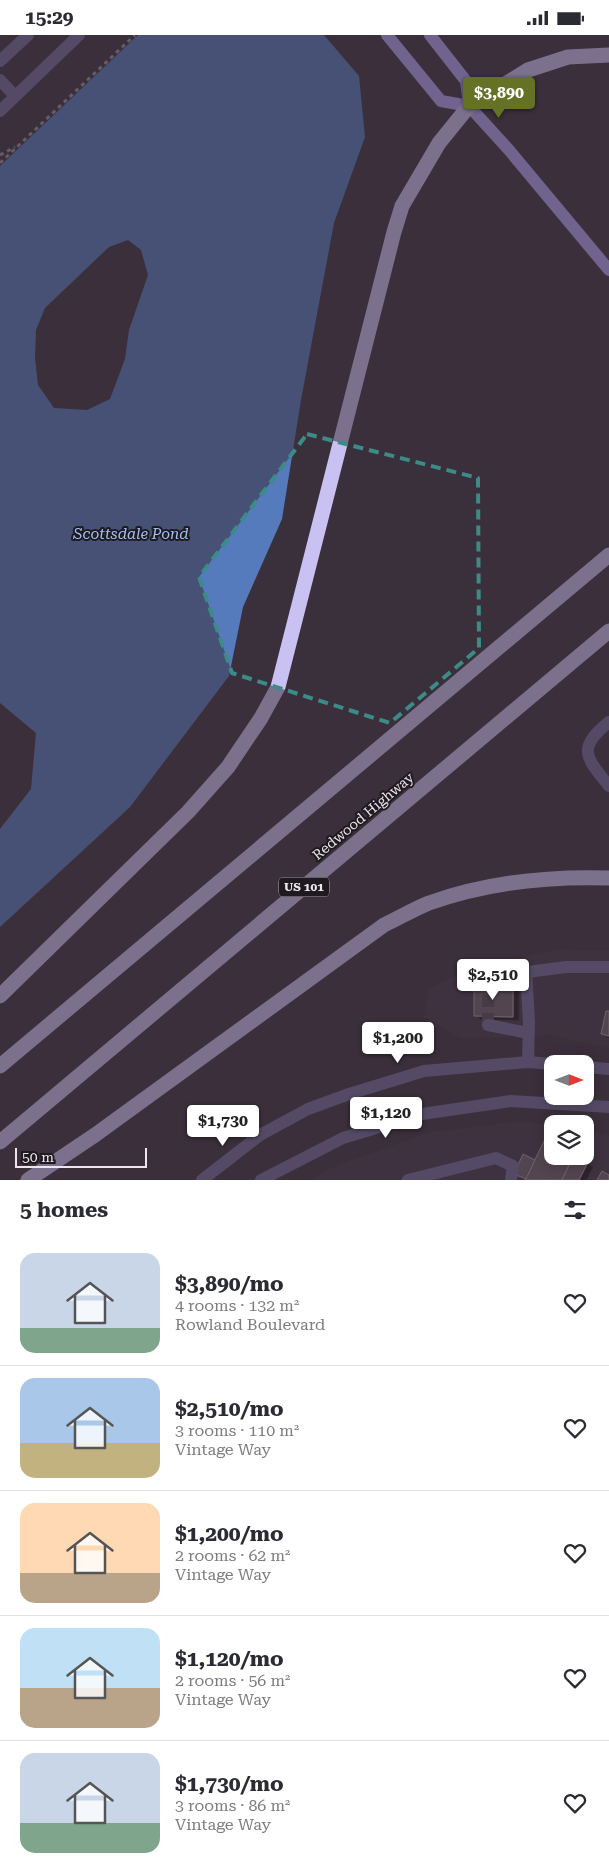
<!DOCTYPE html>
<html lang="en">
<head>
<meta charset="utf-8">
<style>
	:root { --surface:#fff; --page:#f2f2f3; --text:#2b2b33; --muted:#7c7c81; --line:#e1e1e2; --accent:#657124 }
	body { margin:0; font-family:"Roboto Serif",serif; background:var(--page); color:var(--text); height:100vh; display:flex; flex-direction:column; font-size:19px; white-space:nowrap }
	* { box-sizing:border-box; margin:0 }
	p { font-size:16px; color:var(--muted) }
	.icon { flex:none; width:28px; height:28px; fill:none; stroke:currentColor; stroke-width:2; stroke-linecap:round; stroke-linejoin:round }
	.map { position:relative; height:1145px; overflow:hidden }
	.side { display:flex; flex-direction:column; background:var(--surface); flex:1 }
	.side>* { flex:none }
	.needle { width:32px; rotate:90deg }
	.tools { position:absolute; left:544px; top:1020px; display:grid; gap:10px }
	.tools a { display:grid; place-items:center; width:50px; height:50px; border-radius:10px; background:var(--surface); box-shadow:0 2px 12px #0003; font-size:25px }
	.scale { position:absolute; left:15px; bottom:12px; width:132px; box-sizing:border-box; padding-left:5px; border:2px solid #ede6ee; border-top:0; font-size:14px; line-height:18px; white-space:nowrap; color:#ede6ee; -webkit-text-stroke:4px #1e1a1f; paint-order:stroke }
	.price { position:absolute; translate:-50% -42px; padding:0 11px; border-radius:5px; background:#fff; color:#222; font-size:16px; line-height:32px; filter:drop-shadow(0 1px 2px #0008) }
	.price::after { content:''; position:absolute; left:50%; top:30px; width:15px; height:11px; margin-left:-8px; background:inherit; clip-path:polygon(0 0,100% 0,50% 100%) }
	.price.on { background:var(--accent); color:#fff }
	ul { padding:0; list-style:none }
	li { display:flex; align-items:center; gap:15px; height:125px; padding:0 20px }
	li+li { border-top:1px solid var(--line) }
	li span { display:grid; place-items:center; flex:none; width:140px; height:100px; border-radius:15px; color:#555 }
	li>.icon { margin-inline-start:auto }
	span .icon { width:60px; height:60px; fill:#fffc; stroke-width:1 }
	li b { font-size:21px }
	h2 { display:flex; justify-content:space-between; align-items:center; height:60px; padding:0 20px; font-size:21px }
	.status { display:flex; justify-content:space-between; align-items:center; height:35px; padding:0 25px; background:var(--surface); direction:ltr }
	.status svg { height:14px; fill:currentColor }
	.map>svg:first-child { display:block }
	.built { fill:#453747 }
	.water { fill:#567bbd; fill-rule:evenodd }
	.building { fill:#726167; stroke:#b09da4; filter:url(#shadow) }
	.lines { fill:none; stroke-linecap:round; stroke-linejoin:round }
	.minor-tunnel { stroke:#554b56; stroke-width:12; stroke-dasharray:12 6; stroke-linecap:butt }
	.path { stroke:#9a929b; stroke-width:3; stroke-dasharray:4 4; stroke-linecap:butt }
	.minor { stroke:#736a9c; stroke-width:12 }
	.major { stroke:#b2a3f4; stroke-width:12 }
	.highway { stroke:#c9c1f2; stroke-width:15 }
	.marked { fill:none; stroke:#3b8c88; stroke-width:4; stroke-dasharray:10 6; stroke-linejoin:round }
	.labels { text-anchor:middle; dominant-baseline:central; stroke-width:4; stroke-linejoin:round; paint-order:stroke }
	.shield { fill:#1e1a1f; stroke:#afa9b0; stroke-width:1 }
	.shield-label { font-size:12px; font-weight:bold; fill:#ede6ee }
	.street-label { font-size:14px; fill:#ede6ee; stroke:#1e1a1f }
	.water-label { font-size:15px; font-style:italic; fill:#a2c1f7; stroke:#1e1a1f }
</style>
</head>
<body>
<div class="status"><b>15:29</b><svg viewBox="0 0 49 12"><path d="M0 12V9h3v3zM5 12V6h3v6zM10 12V3h3v9zM15 12V0h3v12zM26 1h20v11H26zM47 4h2v5h-2z"/></svg></div>
<div class="map">
<svg width="609" height="1145" viewBox="0 0 609 1145">
	<defs>
		<filter id="shadow"><feDropShadow dx="5.5" dy="3" stdDeviation="0" flood-color="#0009"/></filter>
	</defs>
	<rect width="100%" height="100%" fill="#3a303b"/>
	<g class="built">
		<path d="M 556,915 L 609,916 L 609,1013 L 553,1000 L 461,1003 L 424,981 L 429,954 L 465,936 Z"/>
		<path d="M 519,1087 L 552,1090 L 552,1121 L 585,1121 L 585,1093 L 609,1101 L 609,1145 L 312,1145 L 331,1133 L 428,1098 Z"/>
	</g>
	<path class="water" d="M 138,0 L 324,0 L 359,41 L 365,102 L 334,188 L 301,365 L 282,484 L 243,572 L 229,641 L 130,772 L 0,892 L 0,794 L 31,754 L 36,698 L 0,668 L 0,131 ZM 128,205 L 141,215 L 148,240 L 129,295 L 125,324 L 110,364 L 87,375 L 54,373 L 38,350 L 35,323 L 36,295 L 45,273 L 109,212 Z"/>
	<g class="building">
		<path d="M 474,951 L 513,952 L 513,982 L 474,981 Z"/>
		<path d="M 606,976 L 609,976 L 609,1001 L 601,999 Z"/>
		<path d="M 544,1106 L 552,1110 L 552,1121 L 573,1122 L 562,1145 L 525,1145 Z"/>
		<path d="M 523,1119 L 535,1125 L 526,1144 L 514,1139 Z"/>
		<path d="M 573,1122 L 587,1129 L 579,1145 L 562,1145 Z"/>
		<path d="M 602,1136 L 609,1140 L 609,1145 L 597,1145 Z"/>
	</g>
	<g class="lines">
		<path class="minor-tunnel" d="M 488,942 L 488,990"/>
		<g class="path">
			<path d="M 0,120 L 15,112"/>
			<path d="M 0,128 L 135,0"/>
		</g>
		<g class="minor">
			<path d="M 0,26 L 28,0"/>
			<path d="M 0,45 L 15,61"/>
			<path d="M 0,76 L 79,0"/>
			<path d="M 609,687 C 576,714 586,722 609,751"/>
			<path d="M 526,937 L 529,987 L 528,1027"/>
			<path d="M 488,942 L 566,932 L 609,932"/>
			<path d="M 488,990 L 528,998"/>
			<path d="M 585,1032 L 609,1034"/>
			<path d="M 202,1145 L 260,1100 L 308,1074 L 349,1059 L 424,1036 L 528,1027 L 552,1029"/>
			<path d="M 261,1145 L 343,1103 L 422,1079 L 511,1066 L 609,1072"/>
			<path d="M 408,1145 L 496,1123 L 513,1131 L 511,1145"/>
		</g>
		<g class="major">
			<path d="M 387,0 L 441,66 L 469,71 L 509,115 L 609,235"/>
			<path d="M 430,0 L 466,46 L 469,71"/>
		</g>
		<g class="highway">
			<path d="M 0,961 L 188,777 L 228,732 L 261,683 L 278,652 L 394,197 L 402,171 L 439,108 L 469,71 L 528,35 L 568,22 L 609,20"/>
			<path d="M 0,1031 L 609,520"/>
			<path d="M 0,1107 L 609,596"/>
			<path d="M 28,1145 L 95,1100 L 384,890 C 399,883 414,874 429,868 C 488,847 547,841 609,843"/>
		</g>
	</g>
	<path d="M0 0H609V1145H0ZM 307,399 L 478,443 L 479,613 L 390,688 L 232,638 L 199,542 Z" fill="#3a303b" fill-opacity=".55" fill-rule="evenodd"/>
	<path class="marked" d="M 307,399 L 478,443 L 479,613 L 390,688 L 232,638 L 199,542 Z"/>
	<g class="labels">
		<rect class="shield" x="279" y="842.5" width="50" height="19" rx="4"/>
		<g class="shield-label">
			<text x="304" y="852">US 101</text>
		</g>
		<g class="street-label">
			<text transform="translate(363 781) rotate(-40)">Redwood Highway</text>
		</g>
		<g class="water-label">
			<text x="131" y="499">Scottsdale Pond</text>
		</g>
	</g>
</svg>
<div class="tools">
<a><svg class="needle" viewBox="-14 -14 28 28"><path d="M0-13l5 13h-10z" fill="#e53935"/><path d="M0 13l5-13h-10z" fill="#7c7c81"/></svg></a>
<a><svg class="icon" aria-label="layers" viewBox="0 0 24 24"><path d="M12 4l9 5-9 5-9-5zM3 14l9 5 9-5"/></svg></a>
</div>
<div class="scale">50 m</div>
<b class="price on" style="left:499px;top:84px">$3,890</b>
<b class="price" style="left:493px;top:966px">$2,510</b>
<b class="price" style="left:398px;top:1029px">$1,200</b>
<b class="price" style="left:386px;top:1104px">$1,120</b>
<b class="price" style="left:223px;top:1112px">$1,730</b>
</div>
<section class="side">
<h2>5 homes<svg class="icon" aria-label="filters" viewBox="0 0 24 24"><path d="M4 7h16M4 17h16"/><circle cx="9" cy="7" r="2"/><circle cx="15" cy="17" r="2"/></svg></h2>
<ul>
<li><span style="background:linear-gradient(#c9d6e8 75%,#7fa58c 0)"><svg class="icon" aria-label="home" viewBox="0 0 24 24"><path d="M3 11l9-7 9 7M6 9v11h12V9"/></svg></span><div><b>$3,890/mo</b><p>4 rooms · 132 m²</p><p>Rowland Boulevard</p></div><svg class="icon" aria-label="heart" viewBox="0 0 24 24"><path d="M12 20l-8-8c-3-5 5-10 8-4 3-6 11-1 8 4z"/></svg></li>
<li><span style="background:linear-gradient(#a9c7e8 65%,#c2b280 0)"><svg class="icon" aria-label="home" viewBox="0 0 24 24"><path d="M3 11l9-7 9 7M6 9v11h12V9"/></svg></span><div><b>$2,510/mo</b><p>3 rooms · 110 m²</p><p>Vintage Way</p></div><svg class="icon" aria-label="heart" viewBox="0 0 24 24"><path d="M12 20l-8-8c-3-5 5-10 8-4 3-6 11-1 8 4z"/></svg></li>
<li><span style="background:linear-gradient(#ffd9b3 70%,#b9a48a 0)"><svg class="icon" aria-label="home" viewBox="0 0 24 24"><path d="M3 11l9-7 9 7M6 9v11h12V9"/></svg></span><div><b>$1,200/mo</b><p>2 rooms · 62 m²</p><p>Vintage Way</p></div><svg class="icon" aria-label="heart" viewBox="0 0 24 24"><path d="M12 20l-8-8c-3-5 5-10 8-4 3-6 11-1 8 4z"/></svg></li>
<li><span style="background:linear-gradient(#bfe0f5 60%,#b9a48a 0)"><svg class="icon" aria-label="home" viewBox="0 0 24 24"><path d="M3 11l9-7 9 7M6 9v11h12V9"/></svg></span><div><b>$1,120/mo</b><p>2 rooms · 56 m²</p><p>Vintage Way</p></div><svg class="icon" aria-label="heart" viewBox="0 0 24 24"><path d="M12 20l-8-8c-3-5 5-10 8-4 3-6 11-1 8 4z"/></svg></li>
<li><span style="background:linear-gradient(#c9d6e8 70%,#7fa58c 0)"><svg class="icon" aria-label="home" viewBox="0 0 24 24"><path d="M3 11l9-7 9 7M6 9v11h12V9"/></svg></span><div><b>$1,730/mo</b><p>3 rooms · 86 m²</p><p>Vintage Way</p></div><svg class="icon" aria-label="heart" viewBox="0 0 24 24"><path d="M12 20l-8-8c-3-5 5-10 8-4 3-6 11-1 8 4z"/></svg></li>
</ul>
</section>
</body>
</html>
